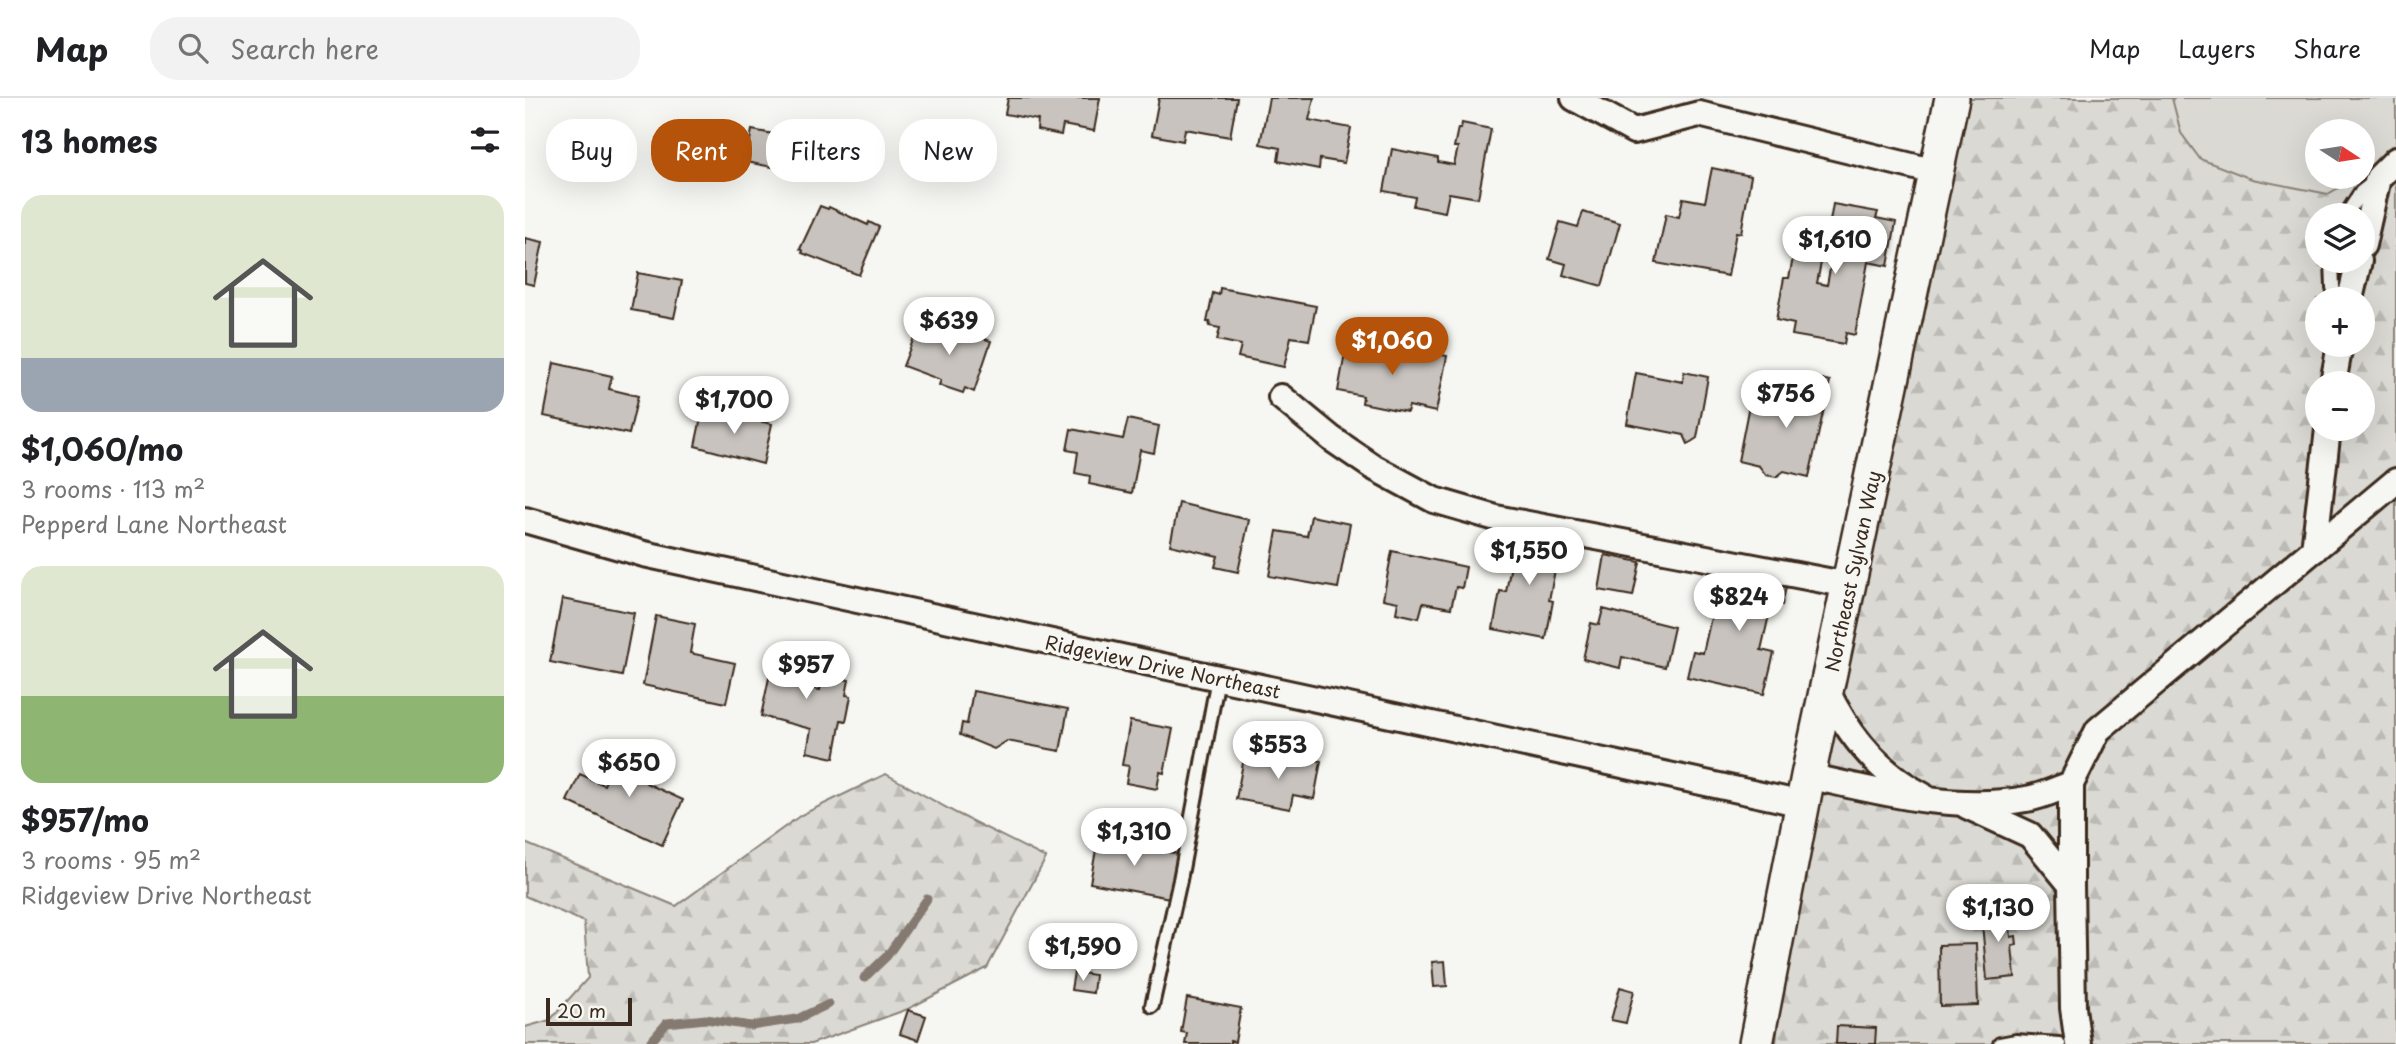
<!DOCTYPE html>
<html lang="en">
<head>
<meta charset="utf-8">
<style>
	:root { --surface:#fff; --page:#f2f2f2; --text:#202124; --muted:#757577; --line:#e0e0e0; --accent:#b45309 }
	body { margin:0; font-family:"Playpen Sans",sans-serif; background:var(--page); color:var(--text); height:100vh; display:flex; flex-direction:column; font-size:26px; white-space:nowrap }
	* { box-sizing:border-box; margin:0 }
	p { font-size:23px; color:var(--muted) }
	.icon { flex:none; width:38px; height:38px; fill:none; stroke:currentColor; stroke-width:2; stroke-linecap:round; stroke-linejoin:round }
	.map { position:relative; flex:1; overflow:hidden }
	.details { display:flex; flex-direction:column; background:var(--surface); width:525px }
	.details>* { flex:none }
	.banner { position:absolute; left:21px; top:21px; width:665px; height:63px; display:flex; gap:14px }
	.needle { width:46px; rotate:102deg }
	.tools { position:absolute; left:1780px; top:21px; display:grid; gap:14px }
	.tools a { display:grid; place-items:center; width:70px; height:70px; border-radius:50%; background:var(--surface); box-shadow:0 7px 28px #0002; font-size:35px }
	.scale { position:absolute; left:21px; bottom:18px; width:86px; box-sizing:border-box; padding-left:7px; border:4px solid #3b2a1e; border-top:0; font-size:19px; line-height:24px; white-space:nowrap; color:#3b2a1e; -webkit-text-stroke:5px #f6f6f2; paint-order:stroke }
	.price { position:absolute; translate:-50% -60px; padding:0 16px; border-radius:24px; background:#fff; color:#222; font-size:23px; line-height:46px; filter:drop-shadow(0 2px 4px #0008) }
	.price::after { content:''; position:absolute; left:50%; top:42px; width:21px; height:16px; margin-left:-10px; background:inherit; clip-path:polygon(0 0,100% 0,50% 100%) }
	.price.current { background:var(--accent); color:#fff }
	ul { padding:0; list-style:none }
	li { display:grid; align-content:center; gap:14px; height:371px; padding:0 21px }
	li span { display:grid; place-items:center; height:217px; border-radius:21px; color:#555 }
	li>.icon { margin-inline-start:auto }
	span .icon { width:126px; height:126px; fill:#fffc; stroke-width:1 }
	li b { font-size:30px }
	h2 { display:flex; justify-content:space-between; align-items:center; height:84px; padding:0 21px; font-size:30px }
	.pill { padding:0 24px; border-radius:28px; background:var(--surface); box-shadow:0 7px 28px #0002; font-size:24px; line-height:63px }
	.pill.current { background:var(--accent); color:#fff }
	header { display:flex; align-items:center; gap:42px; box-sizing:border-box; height:98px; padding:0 35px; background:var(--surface); border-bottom:2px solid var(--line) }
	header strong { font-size:33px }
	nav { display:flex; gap:38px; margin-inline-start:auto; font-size:24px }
	.search { width:490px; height:63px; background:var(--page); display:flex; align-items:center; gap:18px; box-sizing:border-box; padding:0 24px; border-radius:28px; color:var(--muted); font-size:26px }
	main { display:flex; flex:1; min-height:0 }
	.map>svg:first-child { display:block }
	.forest { fill:url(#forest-firs); stroke:#8a8278; stroke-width:2; fill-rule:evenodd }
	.garden { fill:#dad9d3; stroke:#8a8278; stroke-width:2 }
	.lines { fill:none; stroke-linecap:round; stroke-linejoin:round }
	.stream { stroke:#857a71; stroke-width:9 }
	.building { fill:#c8c3be; stroke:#3b2a1e; stroke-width:2; fill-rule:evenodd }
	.service-casing { stroke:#3b2a1e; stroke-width:18 }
	.minor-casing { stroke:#3b2a1e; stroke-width:30 }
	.secondary-casing { stroke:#3b2a1e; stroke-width:38 }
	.service { stroke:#f6f6f2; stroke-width:12 }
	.minor { stroke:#f6f6f2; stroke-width:24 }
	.secondary { stroke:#f6f6f2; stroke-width:33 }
	.labels { text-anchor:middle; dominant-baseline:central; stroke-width:7; stroke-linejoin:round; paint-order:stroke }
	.street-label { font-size:19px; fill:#3b2a1e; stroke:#f6f6f2 }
</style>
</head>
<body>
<header>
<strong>Map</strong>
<div class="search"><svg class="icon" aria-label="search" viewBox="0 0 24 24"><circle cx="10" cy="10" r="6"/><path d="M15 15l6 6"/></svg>Search here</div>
<nav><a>Map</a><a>Layers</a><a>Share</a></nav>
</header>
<main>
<section class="details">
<h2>13 homes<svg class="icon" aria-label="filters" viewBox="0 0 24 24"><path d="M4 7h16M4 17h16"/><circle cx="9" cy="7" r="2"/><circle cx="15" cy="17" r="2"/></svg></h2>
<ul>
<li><span style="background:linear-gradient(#dfe7d0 75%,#9aa5b1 0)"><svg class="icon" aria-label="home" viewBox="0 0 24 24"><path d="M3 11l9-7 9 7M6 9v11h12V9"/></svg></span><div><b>$1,060/mo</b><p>3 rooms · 113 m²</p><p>Pepperd Lane Northeast</p></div></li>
<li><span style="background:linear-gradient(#dfe7d0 60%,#8fb573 0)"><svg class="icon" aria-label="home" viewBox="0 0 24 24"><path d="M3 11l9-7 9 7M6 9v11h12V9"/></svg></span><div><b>$957/mo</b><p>3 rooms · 95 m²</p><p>Ridgeview Drive Northeast</p></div></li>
</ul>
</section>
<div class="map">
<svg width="1871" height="946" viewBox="0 0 1871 946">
	<defs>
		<pattern id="forest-firs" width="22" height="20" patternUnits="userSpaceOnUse" patternTransform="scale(1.75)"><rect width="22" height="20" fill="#dad9d3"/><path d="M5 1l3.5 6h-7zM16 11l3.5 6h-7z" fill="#bcbab5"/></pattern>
	</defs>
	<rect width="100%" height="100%" fill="#f6f6f2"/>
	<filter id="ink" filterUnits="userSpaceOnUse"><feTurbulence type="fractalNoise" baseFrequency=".0143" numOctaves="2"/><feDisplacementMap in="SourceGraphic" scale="14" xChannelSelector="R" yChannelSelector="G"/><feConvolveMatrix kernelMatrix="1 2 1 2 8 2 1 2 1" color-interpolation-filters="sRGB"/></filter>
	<g filter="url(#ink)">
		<g class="forest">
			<path d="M 1430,0 L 1871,0 L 1871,946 L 1251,946 L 1268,754 ZM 1792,33 L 1838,33 L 1838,79 L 1792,79 ZM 1792,117 L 1838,117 L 1838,163 L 1792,163 ZM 1792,201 L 1838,201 L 1838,247 L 1792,247 ZM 1792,285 L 1838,285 L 1838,331 L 1792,331 Z"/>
			<path d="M 361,676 L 431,715 L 521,760 L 462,870 L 383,911 L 286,946 L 0,946 L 0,929 L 25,922 L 63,880 L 59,824 L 0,798 L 0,745 L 151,808 L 276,717 Z"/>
		</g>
		<path class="garden" d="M 1647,0 L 1871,0 L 1871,47 L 1849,69 L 1838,76 L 1838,33 L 1792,33 L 1792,79 L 1832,79 L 1803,96 L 1727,81 L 1675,61 L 1656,35 Z"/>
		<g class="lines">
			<g class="stream">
				<path d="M 339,880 L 362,858 L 402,801"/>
				<path d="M 124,946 L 142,925 L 181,921 L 226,928 L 272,921 L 304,906"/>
			</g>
		</g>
		<g class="building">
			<path d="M 483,0 L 575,0 L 569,33 L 538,27 L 536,37 L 512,32 L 513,22 L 480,16 Z"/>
			<path d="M 634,0 L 712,0 L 705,39 L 660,31 L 658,43 L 627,37 Z"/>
			<path d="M 744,0 L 789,0 L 784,22 L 826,30 L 819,65 L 795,61 L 794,71 L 753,63 L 755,50 L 735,46 Z"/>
			<path d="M 937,25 L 966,31 L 953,100 L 924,95 L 920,114 L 888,108 L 890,99 L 859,93 L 867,51 L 913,60 L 913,64 L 929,67 L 933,49 L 929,49 L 933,30 L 936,30 Z"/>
			<path d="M 227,32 L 281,42 L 274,74 L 221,64 Z"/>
			<path d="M 1187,70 L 1226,78 L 1216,135 L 1211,134 L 1203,178 L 1131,165 L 1141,116 L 1154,119 L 1158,100 L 1180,104 Z"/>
			<path d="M 1308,106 L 1353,114 L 1351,120 L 1371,124 L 1363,168 L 1343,164 L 1330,237 L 1321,235 L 1319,246 L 1267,237 L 1269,226 L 1251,222 L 1259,180 L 1264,180 L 1268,160 L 1284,163 L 1287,145 L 1301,147 ZM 1288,156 L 1307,160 L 1302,187 L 1292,185 L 1296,165 L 1287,162 Z"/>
			<path d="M 295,108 L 303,111 L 304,109 L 343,127 L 344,124 L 354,129 L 334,177 L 277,155 L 278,153 L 275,151 Z"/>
			<path d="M 1058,114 L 1095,125 L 1077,188 L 1038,177 L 1041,166 L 1024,161 L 1035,124 L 1053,129 Z"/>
			<path d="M 0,140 L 18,144 L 9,187 L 0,185 Z"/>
			<path d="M 113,175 L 157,183 L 149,220 L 106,212 Z"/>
			<path d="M 695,190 L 791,208 L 784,242 L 766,239 L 759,269 L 713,259 L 716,247 L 692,242 L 695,230 L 684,228 L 685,224 L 682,224 L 688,195 L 694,197 Z"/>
			<path d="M 394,227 L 426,239 L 429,230 L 466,243 L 449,294 L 440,290 L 438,295 L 414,287 L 416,282 L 378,268 Z"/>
			<path d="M 823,239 L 856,245 L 853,258 L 880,263 L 883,250 L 922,258 L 911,314 L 884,308 L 882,314 L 837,305 L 838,298 L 813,293 Z"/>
			<path d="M 29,265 L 87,278 L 84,291 L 113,298 L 104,336 L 19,318 Z"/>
			<path d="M 1159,274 L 1183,279 L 1172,340 L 1163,346 L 1159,337 L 1102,326 L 1111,275 L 1158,284 Z"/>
			<path d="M 1268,275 L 1305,283 L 1284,379 L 1259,373 L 1251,379 L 1241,377 L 1234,368 L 1213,363 L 1224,307 L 1261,314 Z"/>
			<path d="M 178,310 L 247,326 L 238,366 L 170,348 Z"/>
			<path d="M 603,321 L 634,328 L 629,355 L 615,352 L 607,395 L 564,386 L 565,378 L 550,375 L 553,354 L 542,352 L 546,331 L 598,341 Z"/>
			<path d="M 654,405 L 724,422 L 713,474 L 690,469 L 693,458 L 645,447 Z"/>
			<path d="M 786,418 L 825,426 L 813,490 L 744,478 L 752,433 L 782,438 Z"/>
			<path d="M 992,434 L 1036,442 L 1024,502 L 1028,503 L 1021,541 L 968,531 L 975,493 L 981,494 Z"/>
			<path d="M 867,453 L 941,469 L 937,490 L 931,489 L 926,510 L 898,505 L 894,520 L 871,515 L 873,504 L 858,501 Z"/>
			<path d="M 1080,457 L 1115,464 L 1108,498 L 1074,492 Z"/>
			<path d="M 1197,471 L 1262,485 L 1257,507 L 1247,504 L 1236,552 L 1249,555 L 1239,596 L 1162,579 L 1168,553 L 1178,555 Z"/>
			<path d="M 37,501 L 109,515 L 97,578 L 25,564 Z"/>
			<path d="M 1078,511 L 1149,529 L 1140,569 L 1097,559 L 1095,570 L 1058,561 L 1066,525 L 1074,527 Z"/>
			<path d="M 131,518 L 170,526 L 165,555 L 210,565 L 201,605 L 118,587 Z"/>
			<path d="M 250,551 L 287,558 L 281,589 L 295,592 L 298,577 L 324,582 L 321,597 L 326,598 L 321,623 L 316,622 L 309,660 L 282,654 L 286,631 L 236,618 Z"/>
			<path d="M 448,593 L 543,611 L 535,653 L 482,643 L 469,651 L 435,637 L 437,625 L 442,626 Z"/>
			<path d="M 605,623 L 648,631 L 639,675 L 635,674 L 632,691 L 601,685 L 604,668 L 597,667 Z"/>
			<path d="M 95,651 L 129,667 L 121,685 L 158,702 L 137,747 L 42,703 L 55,676 L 79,687 Z"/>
			<path d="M 758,656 L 796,663 L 789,701 L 768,697 L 765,711 L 711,701 L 719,660 L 756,667 Z"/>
			<path d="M 573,741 L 654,756 L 645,800 L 565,785 Z"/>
			<path d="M 1483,810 L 1486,839 L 1491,838 L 1492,847 L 1487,848 L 1490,879 L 1462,882 L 1456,813 Z"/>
			<path d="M 1451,846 L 1453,907 L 1415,908 L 1414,847 Z"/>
			<path d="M 920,863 L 922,888 L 909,889 L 907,864 Z"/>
			<path d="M 549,874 L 570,877 L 568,895 L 546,892 Z"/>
			<path d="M 1095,889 L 1109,893 L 1101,925 L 1086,922 Z"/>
			<path d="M 662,900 L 716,910 L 710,944 L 705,943 L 705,946 L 660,946 L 662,935 L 656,934 Z"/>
			<path d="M 383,912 L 401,918 L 393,942 L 375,936 Z"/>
			<path d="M 1312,928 L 1351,930 L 1350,946 L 1311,946 Z"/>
		</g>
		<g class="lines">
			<defs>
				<g id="service">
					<path d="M 1821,117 L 1836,94 L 1850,83"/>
					<path d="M 1807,163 L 1808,189 L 1811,201"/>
					<path d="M 627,908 L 655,782 L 693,580"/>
					<path d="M 1475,946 L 1491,943 L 1534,946"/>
				</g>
				<g id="minor">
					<path d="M 1049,0 L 1109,33 L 1174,16 L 1411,74"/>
					<path d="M 1838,147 L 1853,80 L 1871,62"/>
					<path d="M 1825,201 L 1834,163"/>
					<path d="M 1808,285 L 1815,247"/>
					<path d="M 756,299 L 807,341 L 848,369 L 909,402 L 971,420 L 1324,487"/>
					<path d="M 0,422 L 119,456 L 1278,706"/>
					<path d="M 1789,452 L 1803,331"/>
					<path d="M 1303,595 C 1324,637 1354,675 1397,697"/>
					<path d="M 1283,678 C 1356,694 1427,714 1501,701 C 1516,699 1532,691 1546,686 L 1573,632 L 1871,383"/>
					<path d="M 1442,708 L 1505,737 L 1546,787 L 1548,910 L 1553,946"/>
					<path d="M 1546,787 L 1546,686"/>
				</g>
				<path id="secondary" d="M 1231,946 L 1283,678 L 1427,0"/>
			</defs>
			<use href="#service" class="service-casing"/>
			<use href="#minor" class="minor-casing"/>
			<use href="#secondary" class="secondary-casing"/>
			<use href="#service" class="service"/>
			<use href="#minor" class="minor"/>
			<use href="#secondary" class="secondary"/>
		</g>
	</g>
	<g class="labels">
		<g class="street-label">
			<text transform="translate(1327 473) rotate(-78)">Northeast Sylvan Way</text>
			<text transform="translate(638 568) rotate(12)">Ridgeview Drive Northeast</text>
		</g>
	</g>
</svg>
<div class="tools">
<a><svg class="needle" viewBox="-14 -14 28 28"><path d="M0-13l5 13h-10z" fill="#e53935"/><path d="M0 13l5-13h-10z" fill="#757577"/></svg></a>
<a><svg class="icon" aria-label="layers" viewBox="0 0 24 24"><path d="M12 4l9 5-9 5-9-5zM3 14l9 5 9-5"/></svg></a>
<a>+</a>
<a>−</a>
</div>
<div class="scale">20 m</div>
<b class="price" style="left:1310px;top:178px">$1,610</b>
<b class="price" style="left:424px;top:259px">$639</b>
<b class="price current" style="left:867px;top:279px">$1,060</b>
<b class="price" style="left:1261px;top:332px">$756</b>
<b class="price" style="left:209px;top:338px">$1,700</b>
<b class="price" style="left:1004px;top:489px">$1,550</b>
<b class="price" style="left:1214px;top:535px">$824</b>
<b class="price" style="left:281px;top:603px">$957</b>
<b class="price" style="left:753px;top:683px">$553</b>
<b class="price" style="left:104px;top:701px">$650</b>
<b class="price" style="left:609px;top:770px">$1,310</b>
<b class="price" style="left:1473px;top:846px">$1,130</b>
<b class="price" style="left:558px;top:885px">$1,590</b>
<div class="banner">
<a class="pill">Buy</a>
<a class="pill current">Rent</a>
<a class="pill">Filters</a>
<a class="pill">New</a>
</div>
</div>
</main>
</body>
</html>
